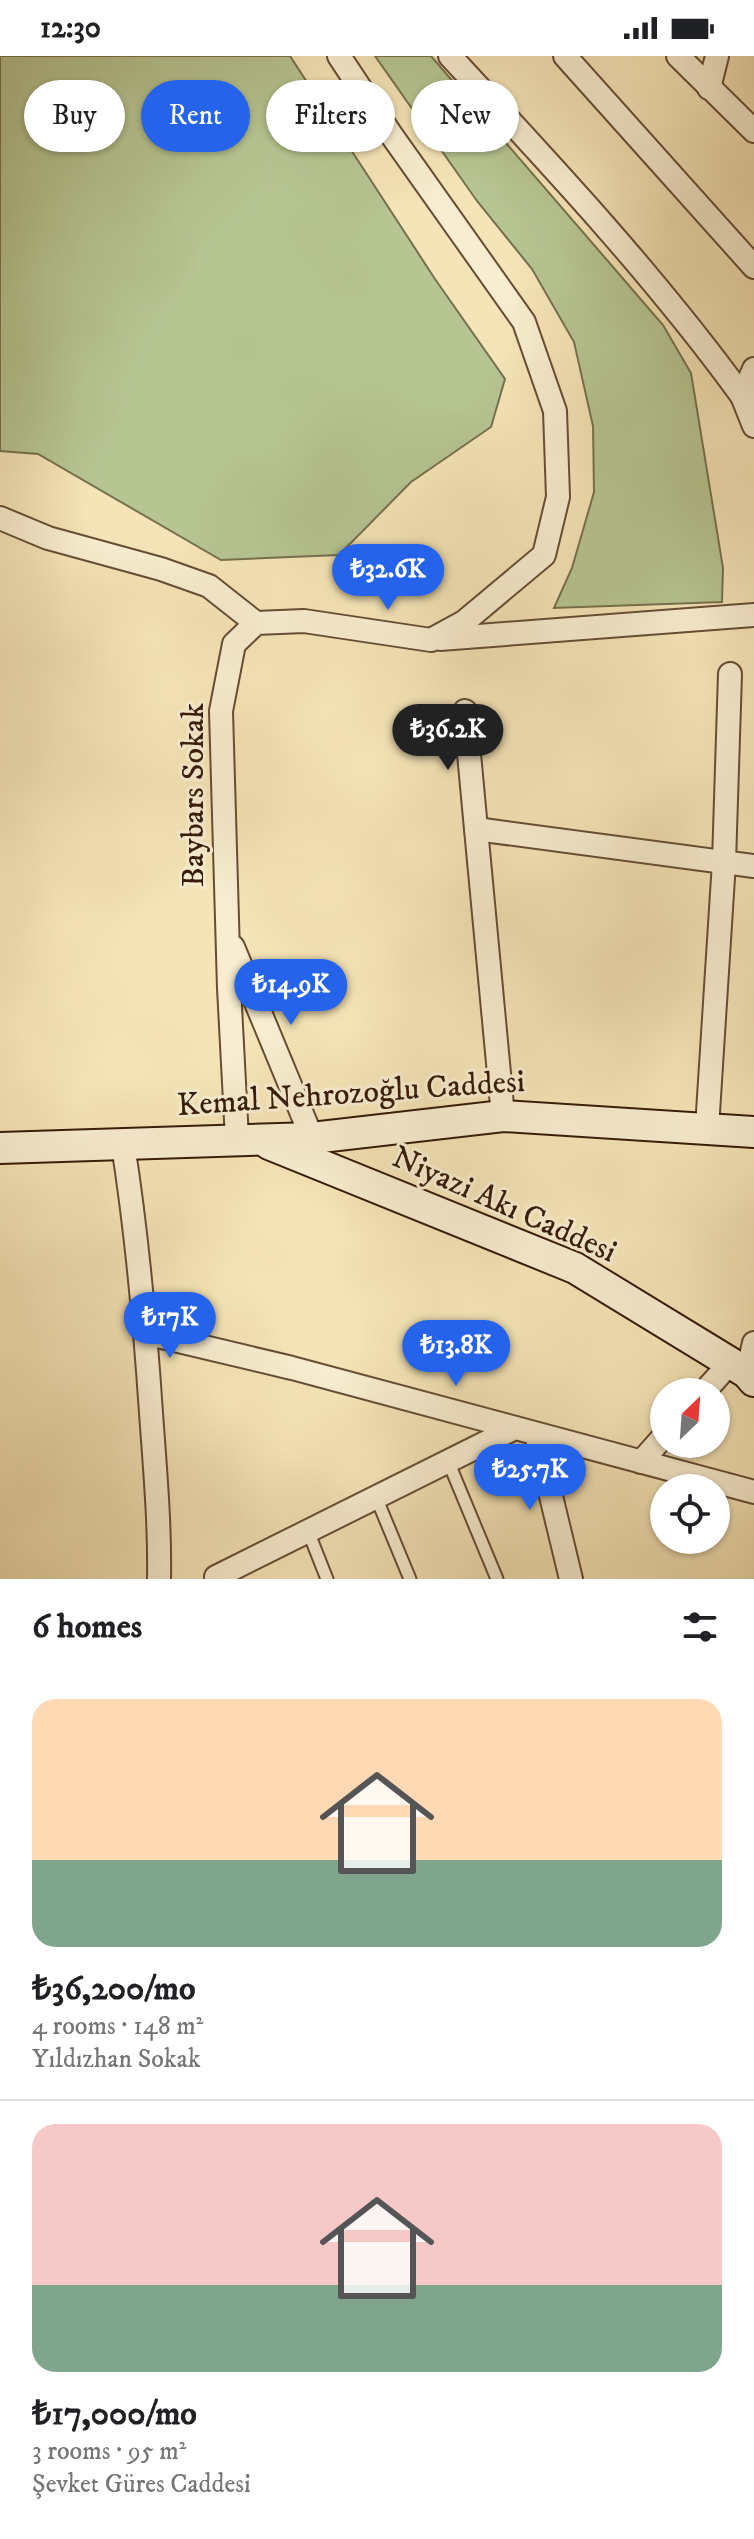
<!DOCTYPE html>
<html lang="en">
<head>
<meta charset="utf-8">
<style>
	:root { --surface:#fff; --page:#f2f2f2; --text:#202124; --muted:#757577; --line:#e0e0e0; --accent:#2563eb }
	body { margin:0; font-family:"IM FELL DW Pica",serif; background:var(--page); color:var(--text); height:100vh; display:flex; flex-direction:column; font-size:30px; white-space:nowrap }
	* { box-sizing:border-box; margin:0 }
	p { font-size:26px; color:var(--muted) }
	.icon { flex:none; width:44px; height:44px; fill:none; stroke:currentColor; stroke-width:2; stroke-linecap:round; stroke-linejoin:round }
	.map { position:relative; height:1523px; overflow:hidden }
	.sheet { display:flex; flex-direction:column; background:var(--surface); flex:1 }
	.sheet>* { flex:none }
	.banner { position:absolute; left:24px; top:24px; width:706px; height:72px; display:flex; gap:16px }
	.needle { width:52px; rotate:25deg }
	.tools { position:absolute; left:650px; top:1322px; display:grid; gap:16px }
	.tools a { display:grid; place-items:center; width:80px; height:80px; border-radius:50%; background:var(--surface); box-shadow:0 2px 6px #0004; font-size:40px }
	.price { position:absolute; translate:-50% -68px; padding:0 18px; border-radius:28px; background:var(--accent); color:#fff; font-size:26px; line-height:52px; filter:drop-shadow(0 2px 4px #0008) }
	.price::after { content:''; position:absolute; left:50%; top:48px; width:24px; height:18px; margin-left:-12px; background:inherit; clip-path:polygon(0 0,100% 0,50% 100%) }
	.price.selected { background:#222; color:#fff }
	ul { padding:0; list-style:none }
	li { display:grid; align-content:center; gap:16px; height:424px; padding:0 32px }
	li+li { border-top:2px solid var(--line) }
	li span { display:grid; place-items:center; height:248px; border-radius:24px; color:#555 }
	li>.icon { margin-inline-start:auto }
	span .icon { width:144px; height:144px; fill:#fffc; stroke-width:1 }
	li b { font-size:34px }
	h2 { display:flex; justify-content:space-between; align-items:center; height:96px; padding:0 32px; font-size:34px }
	.pill { padding:0 28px; border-radius:36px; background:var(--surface); box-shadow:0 2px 6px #0004; font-size:28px; line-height:72px }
	.pill.selected { background:var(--accent); color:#fff }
	.status { display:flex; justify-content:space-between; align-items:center; height:56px; padding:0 40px; background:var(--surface); direction:ltr }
	.status svg { height:22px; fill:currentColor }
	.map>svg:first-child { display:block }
	.green { fill:#b6c592; stroke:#76704d; stroke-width:2 }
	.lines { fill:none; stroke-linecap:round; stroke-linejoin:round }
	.lane-casing { stroke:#664d34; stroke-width:15 }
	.street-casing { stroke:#664d34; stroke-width:26 }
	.secondary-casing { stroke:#361b08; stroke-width:34 }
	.lane { stroke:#f8edd0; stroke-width:11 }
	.street { stroke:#f8edd0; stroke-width:22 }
	.secondary { stroke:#f8edd0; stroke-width:30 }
	.labels { text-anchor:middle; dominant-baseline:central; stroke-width:6; stroke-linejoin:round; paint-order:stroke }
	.street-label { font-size:32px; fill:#361b08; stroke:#f8edd0 }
</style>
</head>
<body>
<div class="status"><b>12:30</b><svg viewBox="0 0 49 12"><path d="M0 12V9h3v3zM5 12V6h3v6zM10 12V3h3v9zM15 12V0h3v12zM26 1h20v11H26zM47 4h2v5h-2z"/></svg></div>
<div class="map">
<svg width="754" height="1523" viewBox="0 0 754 1523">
	<rect width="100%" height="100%" fill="#f5e4b7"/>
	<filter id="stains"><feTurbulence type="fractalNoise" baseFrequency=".0025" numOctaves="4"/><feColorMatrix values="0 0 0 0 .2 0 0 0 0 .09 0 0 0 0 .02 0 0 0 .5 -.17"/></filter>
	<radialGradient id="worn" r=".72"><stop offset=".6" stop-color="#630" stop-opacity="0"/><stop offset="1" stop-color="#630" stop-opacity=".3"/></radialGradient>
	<g class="green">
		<path d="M 0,0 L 290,0 L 435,223 L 505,323 L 491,371 L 411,426 L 339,499 L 221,504 L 38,398 L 0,395 Z"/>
		<path d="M 375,0 L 431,0 L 663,269 L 691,317 L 723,512 L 722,546 L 554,552 L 572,512 L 594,436 L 593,370 L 574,286 L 532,213 L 477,145 Z"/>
	</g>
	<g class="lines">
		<defs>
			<g id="lane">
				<path d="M 448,1405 L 497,1523"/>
				<path d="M 376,1441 L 410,1523"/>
				<path d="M 308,1475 L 327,1523"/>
			</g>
			<g id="street">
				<path d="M 450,0 C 551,109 654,219 742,340"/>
				<path d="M 565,0 L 754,211"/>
				<path d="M 678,0 L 754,75"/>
				<path d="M 709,32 L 717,0"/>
				<path d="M 754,313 L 742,340 L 754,370"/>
				<path d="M 0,462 L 48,482 L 161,513 L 209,530 L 256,567"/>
				<path d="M 440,583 L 754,559"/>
				<path d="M 465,655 L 476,773"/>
				<path d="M 233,891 L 312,1082"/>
				<path d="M 503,1060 L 476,773 L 754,810"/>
				<path d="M 707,1072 L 724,806 L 730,618"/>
				<path d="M 237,1083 L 229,932 L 221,655 L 234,588 L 256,567 L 304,565 L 431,584 L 464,566 L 544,499 L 558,441 L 555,355 L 524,266 L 390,77 L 339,0"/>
				<path d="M 123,1089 C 137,1178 145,1267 151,1357 C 155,1413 160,1468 159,1523"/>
				<path d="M 145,1277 L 292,1312 L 754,1436"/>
				<path d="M 747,1317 L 754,1287"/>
				<path d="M 704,1336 L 730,1307"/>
				<path d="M 536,1378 L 571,1523"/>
				<path d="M 641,1406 L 664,1380"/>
				<path d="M 216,1521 L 515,1372"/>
			</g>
			<g id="secondary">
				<path d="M 269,1088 L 575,1212 L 747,1317 L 754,1325"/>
				<path d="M 0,1092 L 312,1082 L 503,1060 L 754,1076"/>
			</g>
		</defs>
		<use href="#lane" class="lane-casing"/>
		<use href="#street" class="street-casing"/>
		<use href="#secondary" class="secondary-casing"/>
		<use href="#lane" class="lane"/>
		<use href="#street" class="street"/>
		<use href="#secondary" class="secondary"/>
	</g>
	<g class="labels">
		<g class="street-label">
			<text transform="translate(194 739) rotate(-90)">Baybars Sokak</text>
			<text transform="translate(351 1038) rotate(-4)">Kemal Nehrozoğlu Caddesi</text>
			<text transform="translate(504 1149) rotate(24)">Niyazi Akı Caddesi</text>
		</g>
	</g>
	<rect width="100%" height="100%" filter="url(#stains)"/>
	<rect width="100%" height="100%" fill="url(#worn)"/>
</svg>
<div class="tools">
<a><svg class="needle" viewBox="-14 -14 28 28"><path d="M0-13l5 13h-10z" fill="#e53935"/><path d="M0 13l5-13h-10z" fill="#757577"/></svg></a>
<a><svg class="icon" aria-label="locate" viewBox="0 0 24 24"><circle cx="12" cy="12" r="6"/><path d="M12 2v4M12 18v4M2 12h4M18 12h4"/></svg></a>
</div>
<b class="price" style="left:388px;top:556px">₺32.6K</b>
<b class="price selected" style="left:448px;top:716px">₺36.2K</b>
<b class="price" style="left:291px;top:971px">₺14.9K</b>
<b class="price" style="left:170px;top:1304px">₺17K</b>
<b class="price" style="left:456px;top:1332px">₺13.8K</b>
<b class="price" style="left:530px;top:1456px">₺25.7K</b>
<div class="banner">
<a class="pill">Buy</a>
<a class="pill selected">Rent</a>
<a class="pill">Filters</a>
<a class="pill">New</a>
</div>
</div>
<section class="sheet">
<h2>6 homes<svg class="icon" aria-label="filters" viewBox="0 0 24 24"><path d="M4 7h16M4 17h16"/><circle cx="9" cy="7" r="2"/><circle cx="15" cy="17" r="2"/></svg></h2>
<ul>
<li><span style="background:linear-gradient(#ffd9b3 65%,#7fa58c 0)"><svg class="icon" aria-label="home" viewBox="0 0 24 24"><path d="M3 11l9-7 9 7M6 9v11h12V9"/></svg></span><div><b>₺36,200/mo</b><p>4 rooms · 148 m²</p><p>Yıldızhan Sokak</p></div></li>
<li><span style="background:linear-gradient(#f6c9c9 65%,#7fa58c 0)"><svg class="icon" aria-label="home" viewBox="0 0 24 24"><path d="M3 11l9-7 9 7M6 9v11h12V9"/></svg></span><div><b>₺17,000/mo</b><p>3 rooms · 95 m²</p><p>Şevket Güres Caddesi</p></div></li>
</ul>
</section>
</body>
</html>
